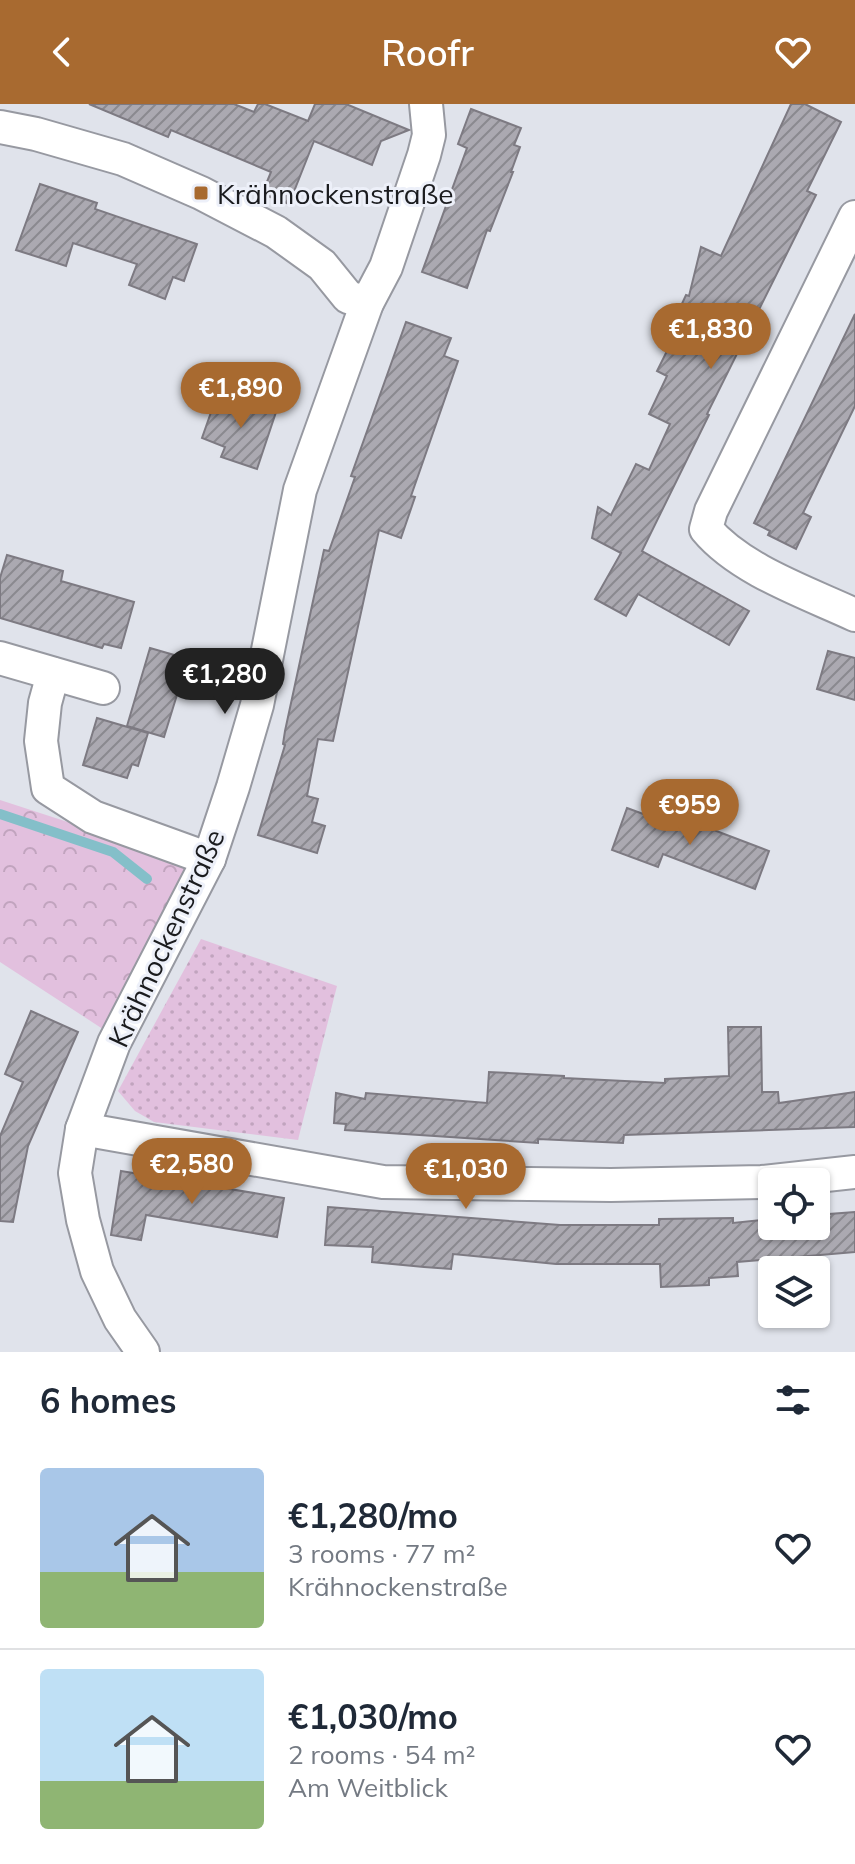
<!DOCTYPE html>
<html lang="en">
<head>
<meta charset="utf-8">
<style>
	:root { --surface:#fff; --page:#f6f6f7; --text:#1f2937; --muted:#747a83; --line:#e0e1e3; --accent:#a86a30 }
	body { margin:0; font-family:Mulish,sans-serif; background:var(--page); color:var(--text); height:100vh; display:flex; flex-direction:column; font-size:30px; white-space:nowrap }
	* { box-sizing:border-box; margin:0 }
	p { font-size:26px; color:var(--muted) }
	.icon { flex:none; width:44px; height:44px; fill:none; stroke:currentColor; stroke-width:2; stroke-linecap:round; stroke-linejoin:round }
	.map { position:relative; height:1248px; overflow:hidden }
	.side { display:flex; flex-direction:column; background:var(--surface); flex:1 }
	.side>* { flex:none }
	.buttons { position:absolute; left:758px; top:1064px; display:grid; gap:16px }
	.buttons a { display:grid; place-items:center; width:72px; height:72px; border-radius:8px; background:var(--surface); box-shadow:0 2px 6px #0004; font-size:40px }
	.price { position:absolute; translate:-50% -68px; padding:0 18px; border-radius:28px; background:var(--accent); color:#fff; font-size:26px; line-height:52px; filter:drop-shadow(0 2px 4px #0008) }
	.price::after { content:''; position:absolute; left:50%; top:48px; width:24px; height:18px; margin-left:-12px; background:inherit; clip-path:polygon(0 0,100% 0,50% 100%) }
	.price.selected { background:#222; color:#fff }
	ul { padding:0; list-style:none }
	li { display:flex; align-items:center; gap:24px; height:200px; padding:0 40px }
	li+li { border-top:2px solid var(--line) }
	li span { display:grid; place-items:center; flex:none; width:224px; height:160px; border-radius:8px; color:#555 }
	li>.icon { margin-inline-start:auto }
	span .icon { width:96px; height:96px; fill:#fffc; stroke-width:1 }
	li b { font-size:34px }
	h2 { display:flex; justify-content:space-between; align-items:center; height:96px; padding:0 40px; font-size:34px }
	header { display:flex; justify-content:space-between; align-items:center; height:104px; padding:0 40px; background:var(--accent); color:#fff; font-size:36px; font-weight:600 }
	.map>svg:first-child { display:block }
	.green { fill:url(#green-dots) }
	.forest { fill:url(#forest-crowns) }
	.lines { fill:none; stroke-linecap:round; stroke-linejoin:round }
	.stream { stroke:#84bfc9; stroke-width:10 }
	.building { fill:url(#building-hatch); stroke:#7d7a82; stroke-width:2 }
	.street-casing { stroke:#9799a1; stroke-width:36 }
	.street { stroke:#fff; stroke-width:32 }
	.poi-dot { fill:#a86a30; stroke:#edf0f9; stroke-width:3 }
	.labels { text-anchor:middle; dominant-baseline:central; stroke-width:6; stroke-linejoin:round; paint-order:stroke }
	.poi-label { font-size:28px; fill:#1a1b1e; stroke:#edf0f9; text-anchor:start }
	.street-label { font-size:28px; fill:#1a1b1e; stroke:#edf0f9 }
</style>
</head>
<body>
<header><svg class="icon" aria-label="back" viewBox="0 0 24 24"><path d="M15 5l-7 7 7 7"/></svg>Roofr<svg class="icon" aria-label="heart" viewBox="0 0 24 24"><path d="M12 20l-8-8c-3-5 5-10 8-4 3-6 11-1 8 4z"/></svg></header>
<div class="map">
<svg width="855" height="1248" viewBox="0 0 855 1248">
	<defs>
		<pattern id="green-dots" width="8" height="8" patternUnits="userSpaceOnUse" patternTransform="scale(2)"><rect width="8" height="8" fill="#e2c0de"/><path d="M2 2h.1M6 6h.1" fill="none" stroke="#c1a4be" stroke-width="1.8" stroke-linecap="round"/></pattern>
		<pattern id="forest-crowns" width="20" height="18" patternUnits="userSpaceOnUse" patternTransform="scale(2)"><rect width="20" height="18" fill="#e2c0de"/><path d="M2 6a3 3 0 1 1 6 0M12 15a3 3 0 1 1 6 0" fill="none" stroke="#c1a4be"/></pattern>
		<pattern id="building-hatch" width="6" height="6" patternUnits="userSpaceOnUse" patternTransform="scale(2)"><rect width="6" height="6" fill="#aba9b1"/><path d="M-1 1l2-2M0 6l6-6M5 7l2-2" fill="none" stroke="#8a898f"/></pattern>
	</defs>
	<rect width="100%" height="100%" fill="#e0e3eb"/>
	<path class="green" d="M 201,835 L 337,882 L 298,1036 L 154,1018 L 135,1007 L 118,987 Z"/>
	<path class="forest" d="M 0,696 L 197,760 L 112,931 L 0,858 Z"/>
	<g class="lines">
		<path class="stream" d="M 0,710 L 113,748 L 147,775"/>
	</g>
	<g class="building">
		<path d="M 89,0 L 234,0 L 254,8 L 258,0 L 265,0 L 308,17 L 315,0 L 346,0 L 409,26 L 381,37 L 372,61 L 314,37 L 289,100 L 262,90 L 271,68 L 171,26 L 168,33 Z"/>
		<path d="M 791,0 L 805,0 L 841,18 L 807,87 L 816,91 L 707,310 L 709,311 L 642,447 L 749,507 L 729,541 L 638,490 L 626,512 L 595,495 L 621,449 L 592,434 L 598,403 L 611,411 L 636,360 L 649,366 L 670,320 L 649,310 L 667,272 L 657,267 L 674,233 L 668,230 L 686,191 L 689,192 L 701,143 L 721,152 Z"/>
		<path d="M 471,5 L 521,24 L 514,41 L 520,43 L 511,68 L 513,68 L 490,127 L 487,126 L 467,184 L 422,168 L 467,44 L 458,40 Z"/>
		<path d="M 40,80 L 97,99 L 95,105 L 197,140 L 184,177 L 173,173 L 165,195 L 129,181 L 137,160 L 73,139 L 66,162 L 16,146 Z"/>
		<path d="M 855,210 L 855,302 L 803,409 L 811,413 L 796,445 L 768,431 L 770,427 L 754,419 Z"/>
		<path d="M 406,218 L 451,234 L 444,252 L 458,257 L 411,392 L 415,393 L 401,434 L 379,426 L 333,637 L 318,635 L 307,692 L 318,695 L 312,718 L 325,722 L 317,749 L 258,731 L 285,641 L 283,640 L 285,627 L 324,446 L 329,447 L 355,373 L 351,372 Z"/>
		<path d="M 242,293 L 277,305 L 257,365 L 221,353 L 225,343 L 202,334 L 215,297 L 238,305 Z"/>
		<path d="M 7,451 L 63,467 L 61,477 L 134,498 L 121,544 L 104,540 L 102,544 L 0,514 L 0,474 Z"/>
		<path d="M 150,544 L 188,555 L 164,633 L 127,622 Z"/>
		<path d="M 828,547 L 855,554 L 855,596 L 817,585 Z"/>
		<path d="M 97,614 L 148,629 L 138,662 L 132,660 L 127,674 L 83,661 Z"/>
		<path d="M 627,704 L 673,721 L 677,712 L 769,747 L 755,785 L 663,750 L 658,763 L 612,746 Z"/>
		<path d="M 31,907 L 78,928 L 28,1042 L 13,1118 L 0,1117 L 0,1032 L 23,978 L 5,970 Z"/>
		<path d="M 728,923 L 761,923 L 762,988 L 778,988 L 779,999 L 855,988 L 855,1023 L 624,1031 L 623,1039 L 538,1035 L 538,1039 L 345,1026 L 346,1020 L 334,1019 L 336,989 L 365,995 L 366,989 L 487,999 L 489,968 L 564,972 L 564,974 L 665,979 L 665,975 L 729,972 Z"/>
		<path d="M 121,1067 L 284,1094 L 277,1133 L 146,1111 L 141,1136 L 111,1131 Z"/>
		<path d="M 328,1103 L 560,1121 L 659,1121 L 659,1115 L 733,1114 L 733,1119 L 772,1115 L 772,1122 L 816,1122 L 816,1111 L 855,1108 L 855,1148 L 737,1158 L 738,1172 L 709,1174 L 709,1181 L 661,1183 L 660,1160 L 556,1160 L 453,1150 L 451,1165 L 424,1163 L 372,1158 L 373,1143 L 325,1141 Z"/>
	</g>
	<g class="lines">
		<defs>
			<g id="street">
				<path d="M 0,23 L 36,30 L 123,55 L 201,89 L 276,128 L 322,161 L 348,193 L 367,199"/>
				<path d="M 855,113 L 711,407 L 706,425 C 740,466 808,489 855,511"/>
				<path d="M 0,554 L 103,584"/>
				<path d="M 53,570 L 45,599 L 41,637 L 48,684 L 93,713 L 209,755"/>
				<path d="M 82,1025 L 383,1078 L 611,1081 L 762,1078 L 855,1068"/>
				<path d="M 143,1248 L 120,1215 L 97,1167 L 83,1116 L 75,1069 L 82,1025 L 114,939 L 209,755 L 233,683 L 257,601 L 300,386 L 367,199 L 386,163 L 424,51 L 429,31 L 426,0"/>
			</g>
		</defs>
		<use href="#street" class="street-casing"/>
		<use href="#street" class="street"/>
	</g>
	<rect class="poi-dot" x="193" y="81" width="16" height="16" rx="4"/>
	<g class="labels">
		<g class="poi-label">
			<text x="217" y="89">Krähnockenstraße</text>
		</g>
		<g class="street-label">
			<text transform="translate(166 834) rotate(-65)">Krähnockenstraße</text>
		</g>
	</g>
</svg>
<div class="buttons">
<a><svg class="icon" aria-label="locate" viewBox="0 0 24 24"><circle cx="12" cy="12" r="6"/><path d="M12 2v4M12 18v4M2 12h4M18 12h4"/></svg></a>
<a><svg class="icon" aria-label="layers" viewBox="0 0 24 24"><path d="M12 4l9 5-9 5-9-5zM3 14l9 5 9-5"/></svg></a>
</div>
<b class="price" style="left:711px;top:267px">€1,830</b>
<b class="price" style="left:241px;top:326px">€1,890</b>
<b class="price selected" style="left:225px;top:612px">€1,280</b>
<b class="price" style="left:690px;top:743px">€959</b>
<b class="price" style="left:192px;top:1102px">€2,580</b>
<b class="price" style="left:466px;top:1107px">€1,030</b>
</div>
<section class="side">
<h2>6 homes<svg class="icon" aria-label="filters" viewBox="0 0 24 24"><path d="M4 7h16M4 17h16"/><circle cx="9" cy="7" r="2"/><circle cx="15" cy="17" r="2"/></svg></h2>
<ul>
<li><span style="background:linear-gradient(#a9c7e8 65%,#8fb573 0)"><svg class="icon" aria-label="home" viewBox="0 0 24 24"><path d="M3 11l9-7 9 7M6 9v11h12V9"/></svg></span><div><b>€1,280/mo</b><p>3 rooms · 77 m²</p><p>Krähnockenstraße</p></div><svg class="icon" aria-label="heart" viewBox="0 0 24 24"><path d="M12 20l-8-8c-3-5 5-10 8-4 3-6 11-1 8 4z"/></svg></li>
<li><span style="background:linear-gradient(#bfe0f5 70%,#8fb573 0)"><svg class="icon" aria-label="home" viewBox="0 0 24 24"><path d="M3 11l9-7 9 7M6 9v11h12V9"/></svg></span><div><b>€1,030/mo</b><p>2 rooms · 54 m²</p><p>Am Weitblick</p></div><svg class="icon" aria-label="heart" viewBox="0 0 24 24"><path d="M12 20l-8-8c-3-5 5-10 8-4 3-6 11-1 8 4z"/></svg></li>
</ul>
</section>
</body>
</html>
